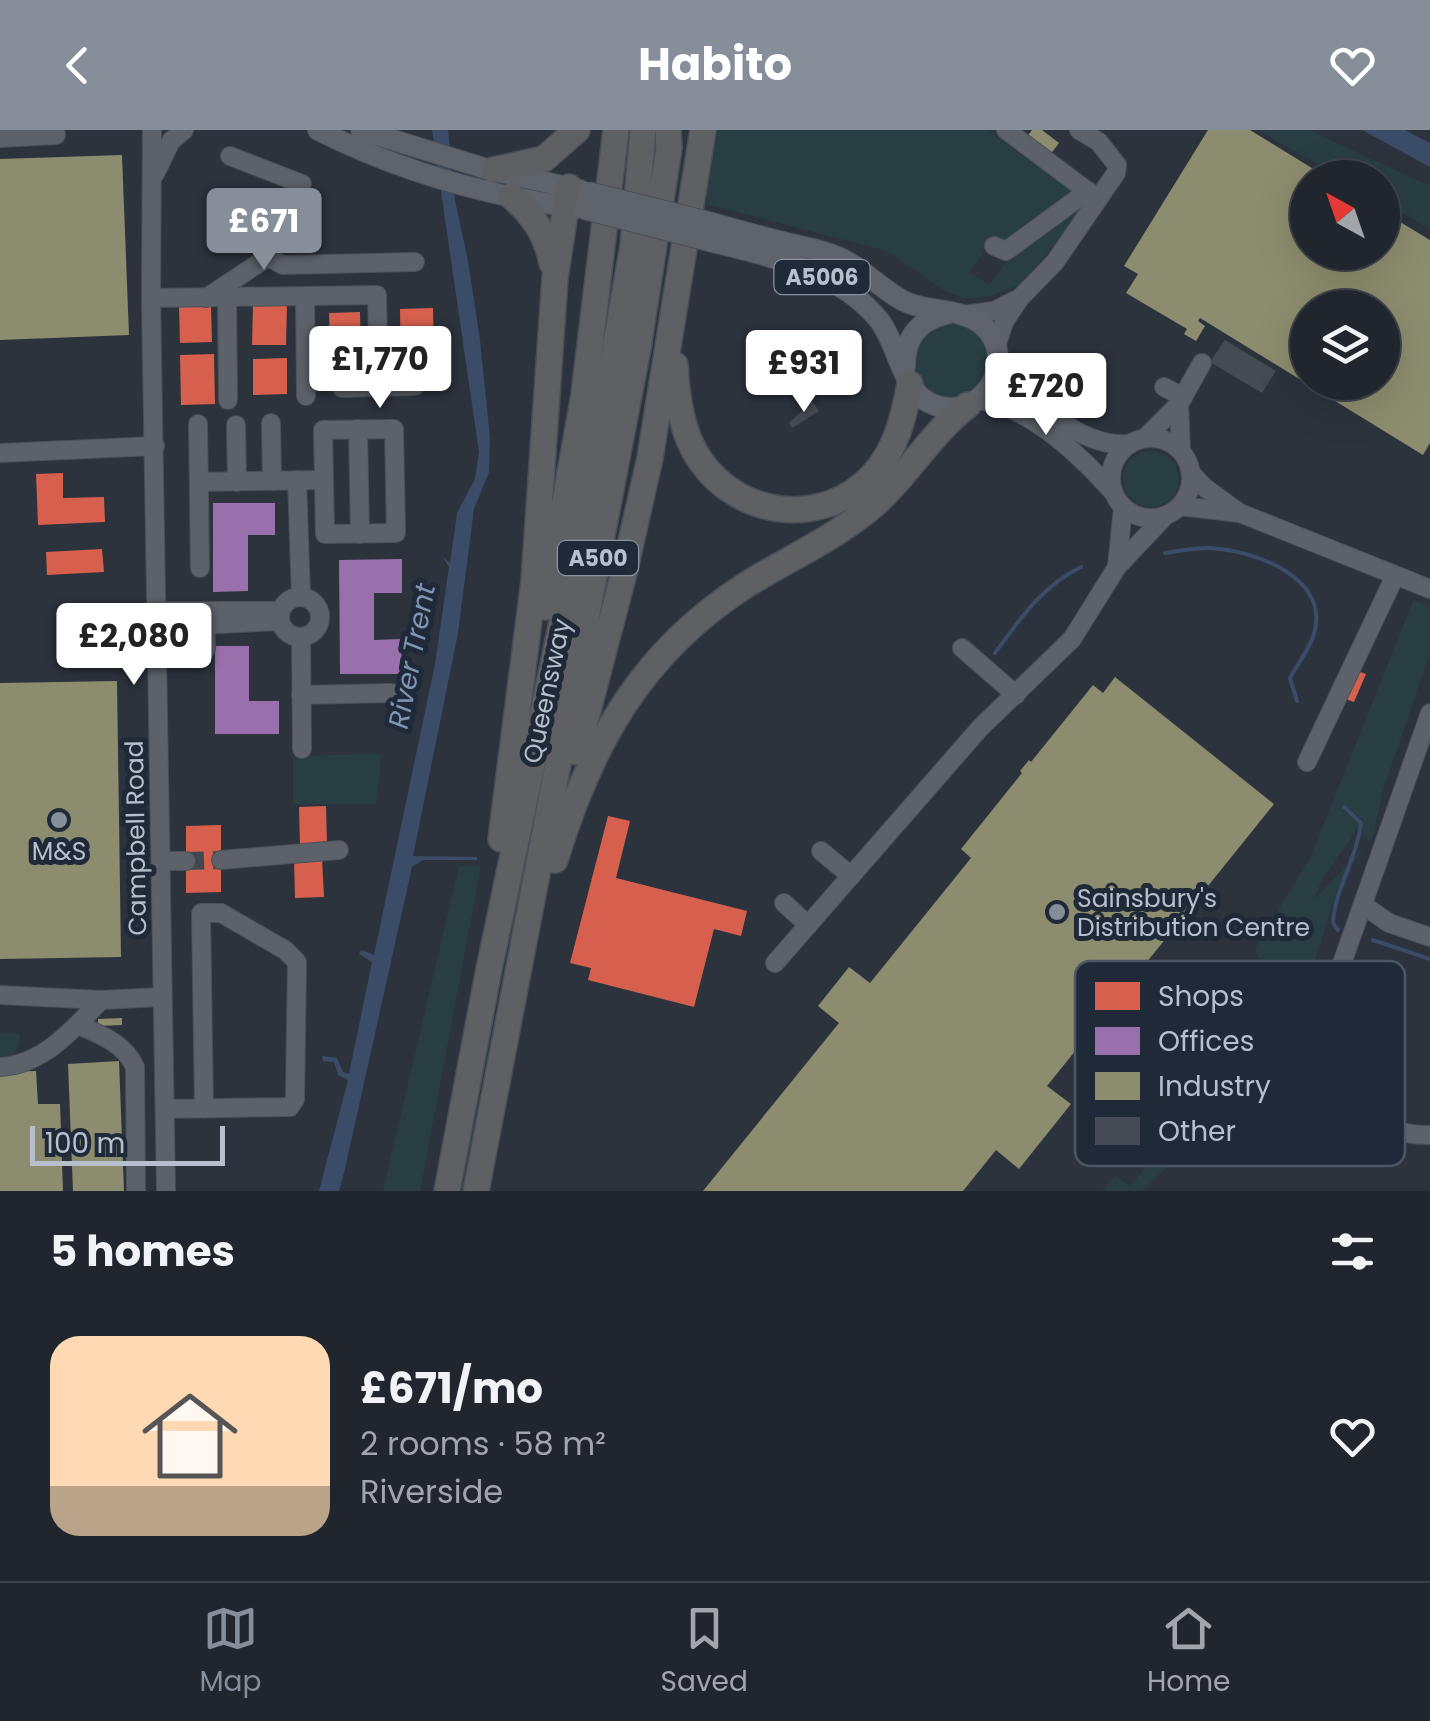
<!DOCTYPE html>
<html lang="en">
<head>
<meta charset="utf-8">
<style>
	:root { --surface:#21262e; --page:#292e36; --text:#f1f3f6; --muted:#a2a5aa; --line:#3e434a; --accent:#868e9a }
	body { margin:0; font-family:Poppins,sans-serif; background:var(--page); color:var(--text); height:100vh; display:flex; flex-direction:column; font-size:38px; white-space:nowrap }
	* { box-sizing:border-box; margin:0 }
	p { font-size:32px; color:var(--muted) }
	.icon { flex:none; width:55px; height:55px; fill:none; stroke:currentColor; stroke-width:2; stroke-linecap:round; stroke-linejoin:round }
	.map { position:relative; height:1061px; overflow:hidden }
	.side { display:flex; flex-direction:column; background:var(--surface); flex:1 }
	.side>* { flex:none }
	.needle { width:65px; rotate:320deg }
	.tools { position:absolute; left:1290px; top:30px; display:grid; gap:20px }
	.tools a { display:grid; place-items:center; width:110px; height:110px; border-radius:50%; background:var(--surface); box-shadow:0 10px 40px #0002,0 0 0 2px var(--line); font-size:50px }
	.scale { position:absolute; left:30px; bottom:25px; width:195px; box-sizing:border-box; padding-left:10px; border:5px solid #b7bfcc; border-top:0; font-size:28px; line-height:35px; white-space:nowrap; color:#b7bfcc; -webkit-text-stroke:8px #1f2938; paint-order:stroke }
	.price { position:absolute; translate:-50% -85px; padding:0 22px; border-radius:10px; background:#fff; color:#222; font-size:32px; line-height:65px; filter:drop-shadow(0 2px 5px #0008) }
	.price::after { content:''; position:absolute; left:50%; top:60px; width:30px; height:22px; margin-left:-15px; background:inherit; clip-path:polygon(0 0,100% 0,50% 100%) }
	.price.current { background:var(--accent); color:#fff }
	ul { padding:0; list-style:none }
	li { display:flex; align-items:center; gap:30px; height:250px; padding:0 50px }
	li span { display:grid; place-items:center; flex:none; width:280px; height:200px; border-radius:30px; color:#555 }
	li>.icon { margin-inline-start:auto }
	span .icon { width:120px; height:120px; fill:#fffc; stroke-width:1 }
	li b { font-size:42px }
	h2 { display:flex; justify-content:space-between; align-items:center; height:120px; padding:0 50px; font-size:42px }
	header { display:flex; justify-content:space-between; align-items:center; height:130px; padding:0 50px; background:var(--accent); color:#fff; font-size:45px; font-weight:700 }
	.tabs { display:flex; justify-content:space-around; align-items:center; height:140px; border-top:2px solid var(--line); background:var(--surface); font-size:28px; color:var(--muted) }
	.tabs a { display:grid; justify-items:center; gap:5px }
	.tabs .current { color:var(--accent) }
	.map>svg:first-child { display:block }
	.green { fill:#293e43 }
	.water { fill:#3a4c68 }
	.shops { fill:#d6604d }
	.offices { fill:#9970ab }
	.industry { fill:#8c8c6e; fill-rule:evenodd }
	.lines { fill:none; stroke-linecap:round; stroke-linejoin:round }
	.stream { stroke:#3a4c68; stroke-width:4 }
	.building { fill:#454b54 }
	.minor-tunnel { stroke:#414852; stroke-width:18; stroke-dasharray:18 9; stroke-linecap:butt }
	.minor-casing { stroke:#4b4f57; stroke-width:20 }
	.major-casing { stroke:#4a5059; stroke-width:22 }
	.highway-casing { stroke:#494f58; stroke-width:28 }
	.minor { stroke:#5d626a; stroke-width:18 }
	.major { stroke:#5f646c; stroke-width:20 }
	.highway { stroke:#5e6063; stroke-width:25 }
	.major-bridge-casing { stroke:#4a5059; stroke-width:22; stroke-linecap:butt }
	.major-bridge { stroke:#5f646c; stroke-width:20 }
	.poi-dot { fill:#868e9a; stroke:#1f2938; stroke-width:4 }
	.labels { text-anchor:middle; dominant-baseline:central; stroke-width:10; stroke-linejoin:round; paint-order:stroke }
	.shield { fill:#1f2938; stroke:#8992a0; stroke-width:2.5 }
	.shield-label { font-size:22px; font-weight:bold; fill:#b7bfcc }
	.street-label { font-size:25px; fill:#b7bfcc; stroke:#1f2938 }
	.poi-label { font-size:25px; fill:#b7bfcc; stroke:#1f2938 }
	.water-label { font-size:28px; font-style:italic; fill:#7e94b4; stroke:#1f2938 }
	.key { fill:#1f2938; stroke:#4d5664; stroke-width:2.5 }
	.key-label { font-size:28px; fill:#b7bfcc }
</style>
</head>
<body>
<header><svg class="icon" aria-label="back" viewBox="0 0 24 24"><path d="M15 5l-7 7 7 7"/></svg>Habito<svg class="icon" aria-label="heart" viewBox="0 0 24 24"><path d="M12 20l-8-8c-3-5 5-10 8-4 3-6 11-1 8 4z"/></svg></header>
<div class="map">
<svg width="1430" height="1061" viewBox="0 0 1430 1061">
	<rect width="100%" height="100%" fill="#2c333d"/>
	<g class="green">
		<path d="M 713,0 L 987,0 L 1069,58 L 1074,68 L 1007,113 L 990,113 L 970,142 L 989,155 L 1009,128 L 1076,74 L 1079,79 L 1071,96 L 1019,155 L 990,166 L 966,169 L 943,160 L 887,121 L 706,74 Z"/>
		<path d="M 1258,0 L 1309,0 L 1430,56 L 1430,99 L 1383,72 L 1382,48 L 1340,47 Z"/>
		<circle cx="952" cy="231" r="38"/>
		<circle cx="1151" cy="349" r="28"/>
		<path d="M 1413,471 L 1430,476 L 1430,523 L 1382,663 L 1374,703 L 1368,712 L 1362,699 L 1364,690 L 1345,677 L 1342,679 L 1360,695 L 1322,750 L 1313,771 L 1365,716 L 1352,736 L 1345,757 L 1338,757 L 1309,849 L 1289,865 L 1259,933 L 1225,980 L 1142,1061 L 1102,1061 L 1115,1046 L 1130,1056 L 1148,1035 L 1134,1023 L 1273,842 L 1255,823 L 1256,817 L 1311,726 Z"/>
		<path d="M 382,624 L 376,674 L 293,674 L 293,626 Z"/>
		<path d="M 459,736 L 481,736 L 420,1061 L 383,1061 Z"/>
		<path d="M 0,903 L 20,903 C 19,919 17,926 0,930 Z"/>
	</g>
	<g class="water">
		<path d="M 432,0 L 448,0 L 455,70 L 468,131 L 480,210 L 490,308 L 489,342 L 474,379 L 458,503 L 413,726 L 477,727 L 477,730 L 423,730 L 412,737 L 344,1043 L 339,1061 L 319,1061 L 348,950 L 338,945 L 334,932 L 323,931 L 322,926 L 337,928 L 343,942 L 349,944 L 372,832 L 359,824 L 361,820 L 374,825 L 435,534 L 449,437 L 443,427 L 450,433 L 457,383 L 475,349 L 479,322 Z"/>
		<path d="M 1362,0 L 1405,0 L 1430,13 L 1430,37 Z"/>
	</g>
	<g class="shops">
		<path d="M 253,174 L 287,175 L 286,215 L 252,215 Z"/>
		<path d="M 211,176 L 212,212 L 180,213 L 179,177 Z"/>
		<path d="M 433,178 L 434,236 L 401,236 L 400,179 Z"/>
		<path d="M 360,182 L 361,226 L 330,227 L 329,183 Z"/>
		<path d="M 214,224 L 215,274 L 181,275 L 180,225 Z"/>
		<path d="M 287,228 L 287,264 L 253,265 L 253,229 Z"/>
		<path d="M 63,343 L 63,368 L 104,367 L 105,392 L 38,395 L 36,344 Z"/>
		<path d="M 102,419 L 104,442 L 47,445 L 46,422 Z"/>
		<path d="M 1352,539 L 1366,544 L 1354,572 L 1340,567 Z"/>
		<path d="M 326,676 L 327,716 L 300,716 L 299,677 Z"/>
		<path d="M 608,686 L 630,691 L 616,748 L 747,781 L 741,806 L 714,799 L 694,877 L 588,850 L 591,838 L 570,833 Z"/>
		<path d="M 221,695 L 221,762 L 186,763 L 186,696 Z"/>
		<path d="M 322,728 L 324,767 L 295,768 L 294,729 Z"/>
	</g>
	<g class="offices">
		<path d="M 213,373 L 275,373 L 275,405 L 248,405 L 248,461 L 213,462 Z"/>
		<path d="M 402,429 L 402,463 L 374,463 L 374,510 L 401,509 L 402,544 L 340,544 L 339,430 Z"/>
		<path d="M 215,516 L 249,516 L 249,571 L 279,571 L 279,604 L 215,604 Z"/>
	</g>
	<g class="industry">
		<path d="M 1032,0 L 1042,0 L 1059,13 L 1050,25 L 1026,8 Z"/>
		<path d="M 1208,0 L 1250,0 L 1328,48 L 1308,48 L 1308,122 L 1382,122 L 1382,81 L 1430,110 L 1430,313 L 1423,325 L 1200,188 L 1198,191 L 1205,196 L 1196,211 L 1184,204 L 1187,199 L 1126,163 L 1138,144 L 1124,136 ZM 1308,178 L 1382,178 L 1382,252 L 1308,252 Z"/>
		<path d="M 122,25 L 129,205 L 0,210 L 0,29 Z"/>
		<circle cx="87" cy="495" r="12"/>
		<path d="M 112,489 L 113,500 L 102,501 L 101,490 Z"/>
		<path d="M 1115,547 L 1274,674 L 1047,956 L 1071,974 L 1019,1039 L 996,1020 L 963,1061 L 703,1061 L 839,893 L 818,876 L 849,837 L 870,853 L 971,728 L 961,719 L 1022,643 L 1020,641 L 1029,630 L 1031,632 L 1093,555 L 1103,563 Z"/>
		<path d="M 117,551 L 121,827 L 0,829 L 0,553 Z"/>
		<path d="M 122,888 L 122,895 L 98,896 L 98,889 Z"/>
		<path d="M 119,931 L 124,1061 L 73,1061 L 68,934 Z"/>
		<path d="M 36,941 L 38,974 L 60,974 L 63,1061 L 0,1061 L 0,942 Z"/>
	</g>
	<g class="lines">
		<g class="stream">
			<path d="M 1165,423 C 1180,421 1196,417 1211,418 C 1256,421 1333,448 1313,507 C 1308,521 1297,535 1290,548 L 1297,571"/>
			<path d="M 995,523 C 1020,489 1042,456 1081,437"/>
			<path d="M 1338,800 L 1333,793 C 1335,758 1357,728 1361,693 L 1344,677"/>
			<path d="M 1373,810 L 1430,829"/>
		</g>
	</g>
	<g class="building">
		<path d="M 1225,210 L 1276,241 L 1262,263 L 1210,232 Z"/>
		<path d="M 812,271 L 819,281 L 792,298 L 789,293 Z"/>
	</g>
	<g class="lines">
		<path class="minor-tunnel" d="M 186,731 L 221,730"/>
		<defs>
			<g id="minor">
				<path d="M 152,0 L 151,168 L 166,1061"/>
				<path d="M 1006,0 L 1094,66"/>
				<path d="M 0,8 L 56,5"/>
				<path d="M 230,26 L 302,54"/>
				<path d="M 155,44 L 171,11 L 184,0"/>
				<path d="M 994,116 L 1006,121 L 1088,61"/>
				<path d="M 227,167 L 228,270"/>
				<path d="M 305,167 L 306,266"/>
				<path d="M 151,168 L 377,165 L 379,257"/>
				<path d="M 206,168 L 268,127 L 283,135 L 415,132"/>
				<path d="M 1020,168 L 1055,132 L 1116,43 L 1117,35 L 1099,12 L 1079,0"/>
				<path d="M 963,185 L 994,181 L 1020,168 L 1004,192 L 996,217"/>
				<path d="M 999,228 C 1028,267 1078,319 1130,314"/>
				<path d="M 1164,257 L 1183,267"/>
				<path d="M 342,258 L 415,256"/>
				<path d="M 977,270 C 1028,275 1080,325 1113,362"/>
				<path d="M 1179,274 L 1181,321"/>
				<path d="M 271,293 L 272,351"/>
				<path d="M 198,294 L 200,438"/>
				<path d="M 236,295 L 237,352"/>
				<path d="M 358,299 L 360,404"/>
				<path d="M 394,299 L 396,403 L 325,404 L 323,300 Z"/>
				<circle cx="1151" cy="348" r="40"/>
				<path d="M 1145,308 L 1179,274 L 1202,233"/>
				<path d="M 0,323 L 155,316"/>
				<path d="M 1191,343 L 1204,357 L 1237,381"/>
				<path d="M 297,350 L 301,467"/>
				<path d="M 199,352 L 324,350"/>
				<path d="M 1180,376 L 1240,383 L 1430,459"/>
				<path d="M 1117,437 L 1123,377"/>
				<circle cx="300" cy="487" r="20"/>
				<path d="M 156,481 L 280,481"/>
				<path d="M 205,494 L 206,519"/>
				<path d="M 156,497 L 280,491"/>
				<path d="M 301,507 L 302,619"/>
				<path d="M 962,518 L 1016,565"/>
				<path d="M 301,565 L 391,563"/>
				<path d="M 1430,583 L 1327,876 C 1325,889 1321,903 1323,916 C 1327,971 1378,1006 1430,1005"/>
				<path d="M 1307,632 L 1395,446"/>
				<path d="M 821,721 L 851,746"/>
				<path d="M 221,730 L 339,720"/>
				<path d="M 163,731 L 186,731"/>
				<path d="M 784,773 L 808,795"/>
				<path d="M 1363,775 L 1389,793 L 1430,807"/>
				<path d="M 775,833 L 980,598 L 1072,509 L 1117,437 L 1166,385"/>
				<path d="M 0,865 L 101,870 L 162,867"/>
				<path d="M 78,895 C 101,905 124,913 135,937 L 136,1061"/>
				<path d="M 0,937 C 42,935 73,900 101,870"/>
				<path d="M 165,979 L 290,977 L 295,969 L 297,832 L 285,820 L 221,783 L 201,783 L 204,979"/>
			</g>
			<g id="major">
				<path d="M 318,0 C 399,41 488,66 577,78"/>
				<path d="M 361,0 L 487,39 L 580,60"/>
				<path d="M 701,109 C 763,125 837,138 879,190 C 898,214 901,259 930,273 C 980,297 1023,229 981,194 C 962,179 931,182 908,173 C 883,162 864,138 838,127 C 820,119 799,116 779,111 C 755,105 730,98 705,91"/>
				<path d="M 905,236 C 905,207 919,190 947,184"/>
			</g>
			<g id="highway">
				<path d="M 494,40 L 544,29 L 577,0"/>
				<path d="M 511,66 C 533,84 546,104 552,133"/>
				<path d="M 675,235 C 677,267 681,303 700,330 C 739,388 824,398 873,345 C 896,320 904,286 910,254"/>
				<path d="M 546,477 L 584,265 L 616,0"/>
				<path d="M 577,622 L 624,443 L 650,328 L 703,0"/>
				<path d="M 501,709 L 534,451 L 555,148 L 569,57"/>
				<path d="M 555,730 C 590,615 641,522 746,455 C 789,428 836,408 875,374 C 909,344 931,303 968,275"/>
				<path d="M 447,1061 L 489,839 L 593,345 L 633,116 L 643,0"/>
				<path d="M 476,1061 L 638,218 L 669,18 L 668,0"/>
			</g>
		</defs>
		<use href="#minor" class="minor-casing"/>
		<use href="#major" class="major-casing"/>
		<use href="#highway" class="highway-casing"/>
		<use href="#minor" class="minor"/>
		<use href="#major" class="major"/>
		<use href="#highway" class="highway"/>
		<defs>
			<g id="major-bridge">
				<path d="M 588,62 L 705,91"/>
				<path d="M 584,79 L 701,109"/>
			</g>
		</defs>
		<use href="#major-bridge" class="major-bridge-casing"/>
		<use href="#major-bridge" class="major-bridge"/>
	</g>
	<g class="poi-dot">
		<circle cx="59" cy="690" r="10"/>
		<circle cx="1057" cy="782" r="10"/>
	</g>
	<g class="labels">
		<g class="shield">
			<rect x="774.5" y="130" width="95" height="34" rx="8"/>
			<rect x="558" y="411" width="80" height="34" rx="8"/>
		</g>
		<g class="shield-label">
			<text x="822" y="147">A5006</text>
			<text x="598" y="428">A500</text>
		</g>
		<g class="street-label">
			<text transform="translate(547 561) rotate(-78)">Queensway</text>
			<text transform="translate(136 708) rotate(-91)">Campbell Road</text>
		</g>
		<g class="poi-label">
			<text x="59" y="721">M&amp;S</text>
			<text x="1077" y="768" text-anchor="start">Sainsbury's<tspan x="1077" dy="29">Distribution Centre</tspan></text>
		</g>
		<g class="water-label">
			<text transform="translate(412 526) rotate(-79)">River Trent</text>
		</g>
	</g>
	<rect x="1075" y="831" width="330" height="205" rx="15" class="key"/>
	<rect x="1095" y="852" width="45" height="28" fill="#d6604d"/>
	<rect x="1095" y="897" width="45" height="28" fill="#9970ab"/>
	<rect x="1095" y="942" width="45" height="28" fill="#8c8c6e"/>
	<rect x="1095" y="987" width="45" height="28" fill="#454b54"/>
	<g class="key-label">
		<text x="1158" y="876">Shops</text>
		<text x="1158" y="921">Offices</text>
		<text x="1158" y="966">Industry</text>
		<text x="1158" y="1011">Other</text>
	</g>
</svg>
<div class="tools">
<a><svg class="needle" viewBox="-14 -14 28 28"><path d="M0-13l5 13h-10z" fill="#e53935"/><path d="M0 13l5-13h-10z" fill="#a2a5aa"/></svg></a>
<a><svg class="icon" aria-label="layers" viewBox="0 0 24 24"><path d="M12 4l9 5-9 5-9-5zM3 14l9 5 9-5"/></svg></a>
</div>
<div class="scale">100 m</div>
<b class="price current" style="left:264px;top:143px">£671</b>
<b class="price" style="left:380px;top:281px">£1,770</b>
<b class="price" style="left:804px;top:285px">£931</b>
<b class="price" style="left:1046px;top:308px">£720</b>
<b class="price" style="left:134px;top:558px">£2,080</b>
</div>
<section class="side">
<h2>5 homes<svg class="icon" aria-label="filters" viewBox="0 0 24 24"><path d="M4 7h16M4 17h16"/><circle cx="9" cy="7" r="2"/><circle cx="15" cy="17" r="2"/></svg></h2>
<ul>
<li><span style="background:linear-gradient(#ffd9b3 75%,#b9a48a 0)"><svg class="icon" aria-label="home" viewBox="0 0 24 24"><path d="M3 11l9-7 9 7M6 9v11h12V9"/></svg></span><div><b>£671/mo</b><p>2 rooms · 58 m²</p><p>Riverside</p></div><svg class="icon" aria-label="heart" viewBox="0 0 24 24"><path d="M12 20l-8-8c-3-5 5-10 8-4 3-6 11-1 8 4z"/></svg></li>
</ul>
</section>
<nav class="tabs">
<a class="current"><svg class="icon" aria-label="map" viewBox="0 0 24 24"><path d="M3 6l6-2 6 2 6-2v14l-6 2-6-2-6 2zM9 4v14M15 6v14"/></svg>Map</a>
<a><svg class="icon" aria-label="saved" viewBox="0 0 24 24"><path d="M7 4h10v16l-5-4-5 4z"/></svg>Saved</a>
<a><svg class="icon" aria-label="home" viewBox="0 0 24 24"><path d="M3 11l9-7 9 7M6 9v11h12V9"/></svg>Home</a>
</nav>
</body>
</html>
